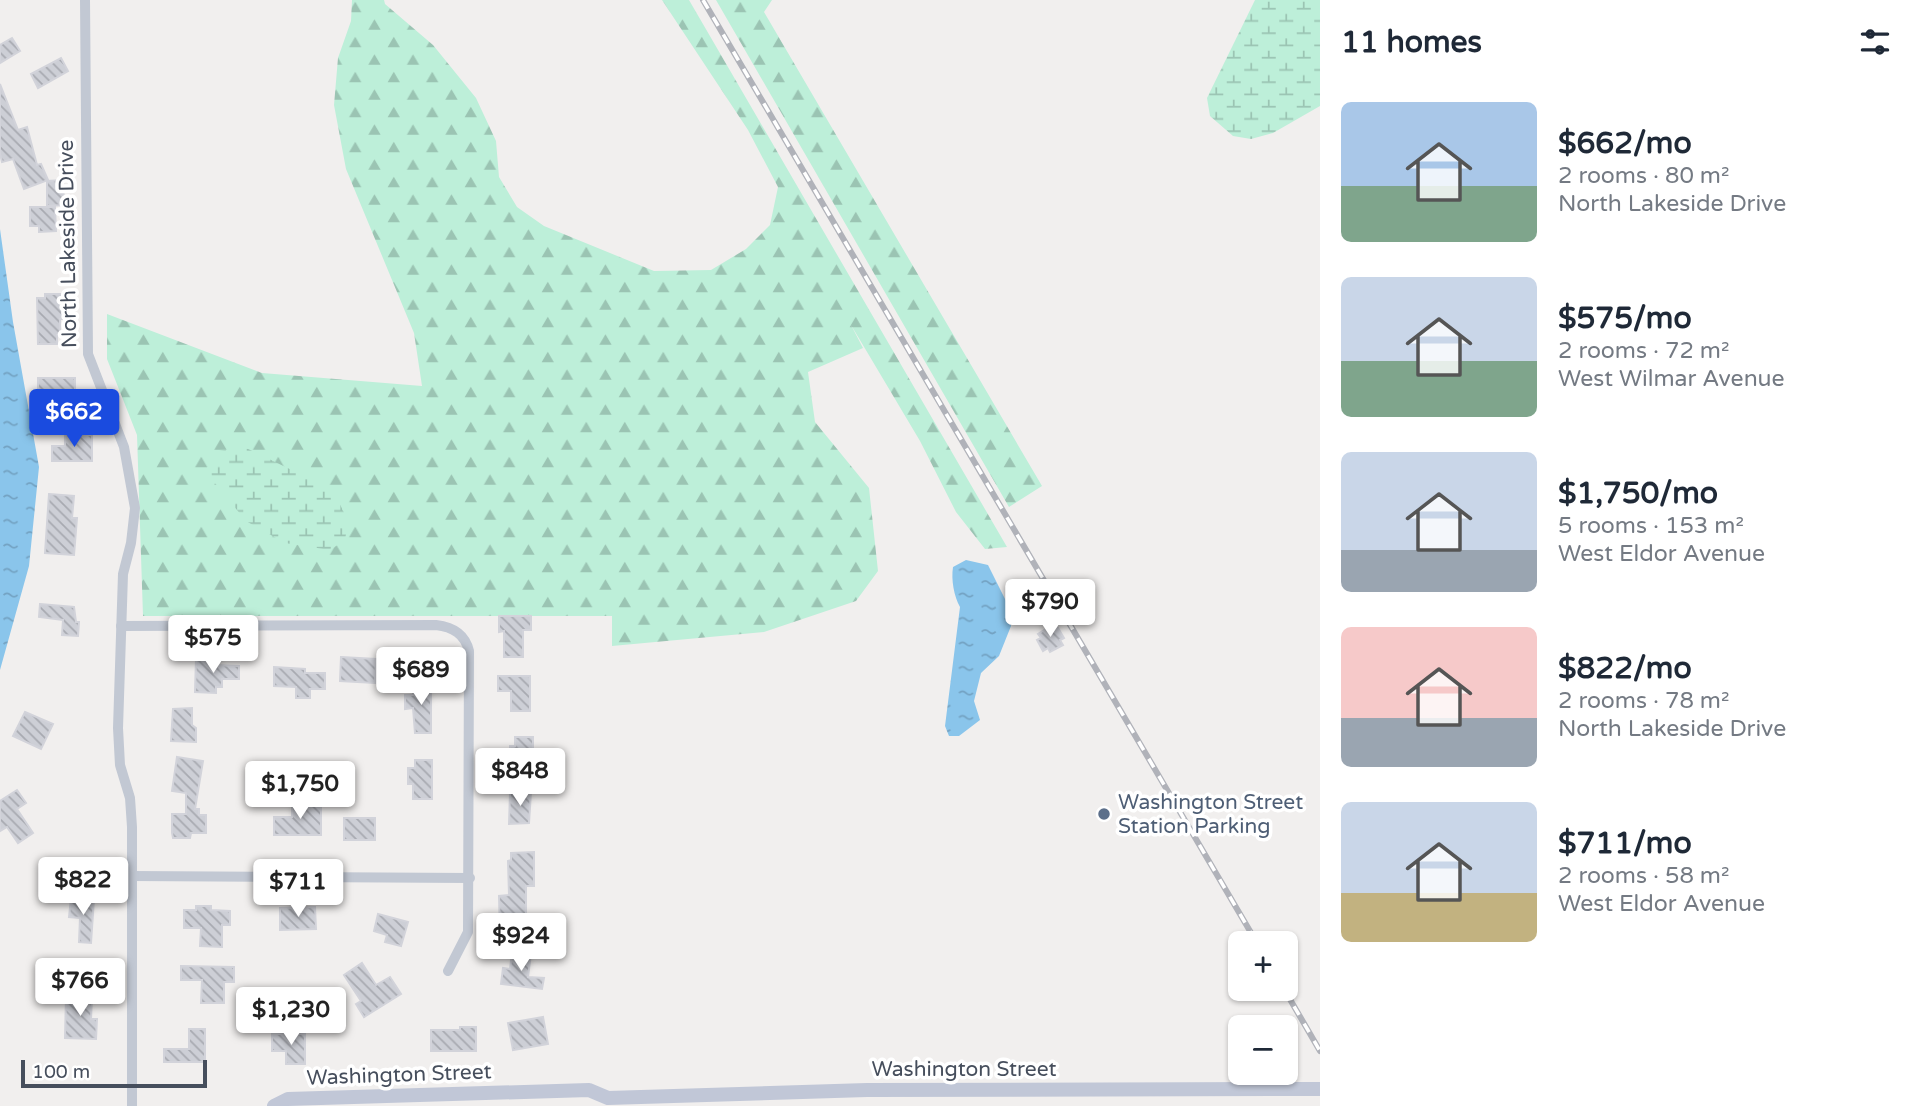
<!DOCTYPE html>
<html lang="en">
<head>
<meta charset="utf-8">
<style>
	:root { --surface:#fff; --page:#f6f6f7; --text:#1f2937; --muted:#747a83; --accent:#1a4bdf }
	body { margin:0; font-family:"Varela Round",sans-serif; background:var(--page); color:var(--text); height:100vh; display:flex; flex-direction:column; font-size:26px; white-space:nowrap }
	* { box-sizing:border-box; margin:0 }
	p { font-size:23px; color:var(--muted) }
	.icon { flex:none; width:38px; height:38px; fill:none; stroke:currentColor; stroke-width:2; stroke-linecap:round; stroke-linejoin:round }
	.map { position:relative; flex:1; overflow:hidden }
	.drawer { display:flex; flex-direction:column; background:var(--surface); width:595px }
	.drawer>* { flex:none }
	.controls { position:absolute; left:1228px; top:931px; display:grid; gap:14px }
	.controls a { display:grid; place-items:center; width:70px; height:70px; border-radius:10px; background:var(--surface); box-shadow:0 2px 5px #0004; font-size:35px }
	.scale { position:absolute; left:21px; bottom:18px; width:186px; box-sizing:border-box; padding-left:7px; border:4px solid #464e5c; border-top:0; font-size:19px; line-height:24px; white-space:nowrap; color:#464e5c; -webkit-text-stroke:5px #fff; paint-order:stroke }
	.price { position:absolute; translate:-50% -60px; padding:0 16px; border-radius:7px; background:#fff; color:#222; font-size:23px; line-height:46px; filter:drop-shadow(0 2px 4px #0008) }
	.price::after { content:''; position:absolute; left:50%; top:42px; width:21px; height:16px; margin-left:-10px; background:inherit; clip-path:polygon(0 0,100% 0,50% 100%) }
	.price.active { background:var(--accent); color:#fff }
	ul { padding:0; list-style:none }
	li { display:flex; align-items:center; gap:21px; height:175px; padding:0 21px }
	li span { display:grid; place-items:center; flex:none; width:196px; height:140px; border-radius:10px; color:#555 }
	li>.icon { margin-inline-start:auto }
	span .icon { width:84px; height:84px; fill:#fffc; stroke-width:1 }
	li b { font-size:30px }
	h2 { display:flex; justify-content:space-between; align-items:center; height:84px; padding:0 21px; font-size:30px }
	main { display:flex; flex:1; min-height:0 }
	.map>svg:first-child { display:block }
	.forest { fill:url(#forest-firs) }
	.wetland { fill:url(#wetland-marsh) }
	.water { fill:url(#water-ripples) }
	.building { fill:url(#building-back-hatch); stroke:#d2d3da; stroke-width:2 }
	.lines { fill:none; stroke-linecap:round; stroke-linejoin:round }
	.street { stroke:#c2c8d3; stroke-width:10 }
	.secondary { stroke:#c1c7d7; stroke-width:14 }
	.rail-casing { stroke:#b0b2b9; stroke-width:6 }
	.rail { stroke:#fff; stroke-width:3.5; stroke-dasharray:10; stroke-linecap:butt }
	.service-dot { fill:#5c6f8a; stroke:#fff; stroke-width:2.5 }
	.labels { text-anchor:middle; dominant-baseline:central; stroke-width:7; stroke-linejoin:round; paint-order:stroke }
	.street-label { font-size:21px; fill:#464e5c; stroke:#fff }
	.service-label { font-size:21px; fill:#4e5e75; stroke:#fff; text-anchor:start }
</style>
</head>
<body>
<main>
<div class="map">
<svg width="1320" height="1106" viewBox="0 0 1320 1106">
	<defs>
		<pattern id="forest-firs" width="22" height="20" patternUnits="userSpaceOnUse" patternTransform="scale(1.75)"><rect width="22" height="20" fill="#bdefd9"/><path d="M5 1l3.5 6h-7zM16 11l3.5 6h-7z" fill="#9bc4b3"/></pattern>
		<pattern id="wetland-marsh" width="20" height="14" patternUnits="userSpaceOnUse" patternTransform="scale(1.75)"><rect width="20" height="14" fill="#bdefd9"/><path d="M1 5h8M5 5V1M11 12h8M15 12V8" fill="none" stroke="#9bc4b3"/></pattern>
		<pattern id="water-ripples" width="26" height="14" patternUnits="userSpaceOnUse" patternTransform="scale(1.75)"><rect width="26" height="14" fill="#8ac5eb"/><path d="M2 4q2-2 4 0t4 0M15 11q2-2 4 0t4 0" fill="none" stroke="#73a2c2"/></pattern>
		<pattern id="building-back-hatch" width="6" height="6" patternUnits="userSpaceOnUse" patternTransform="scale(1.75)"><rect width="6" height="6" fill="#cdcfd6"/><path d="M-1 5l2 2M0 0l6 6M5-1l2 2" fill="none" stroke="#a8aab1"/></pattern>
	</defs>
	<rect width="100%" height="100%" fill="#f1efee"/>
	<g class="forest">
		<path d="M 352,0 L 384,0 L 385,4 L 433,45 L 476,98 L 496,141 L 499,177 L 517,207 L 544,226 L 654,271 L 711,270 L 746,249 L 770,225 L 778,187 L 748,130 L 662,0 L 689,0 L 1007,547 L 985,549 L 956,512 L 920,441 L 851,325 L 863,348 L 808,372 L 815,422 L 869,488 L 878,571 L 856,601 L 764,632 L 612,646 L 612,616 L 143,616 L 137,435 L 107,359 L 107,314 L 262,373 L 422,386 L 414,333 L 346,169 L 334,105 L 338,58 L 351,21 Z"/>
		<path d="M 716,0 L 772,0 L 764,12 L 1042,486 L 1009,507 Z"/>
	</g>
	<g class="wetland">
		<path d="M 1255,0 L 1320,0 L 1320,106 L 1273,133 L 1251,139 L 1233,136 L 1210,116 L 1207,98 Z"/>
		<path d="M 246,448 L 333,490 L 348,521 L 345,540 L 330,550 L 285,543 L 246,521 L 205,471 L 219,451 Z"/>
	</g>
	<g class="water">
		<path d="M 0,229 L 13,322 L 39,467 L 29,566 L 0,670 Z"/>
		<path d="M 966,560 L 988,565 L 1009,607 L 1011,626 L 999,656 L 981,673 L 974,701 L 980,720 L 959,736 L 949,736 L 945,726 L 960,607 C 954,596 951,580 953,567 Z"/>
	</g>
	<g class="building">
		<path d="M 12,38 L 20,51 L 0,63 L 0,45 Z"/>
		<path d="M 61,58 L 68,71 L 38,88 L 31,74 Z"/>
		<path d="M 0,84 L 18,130 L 27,127 L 37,165 L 41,164 L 48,180 L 24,189 L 13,159 L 2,162 L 0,154 Z"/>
		<path d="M 63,180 L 64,205 L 47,206 L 47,181 Z"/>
		<path d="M 30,207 L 55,207 L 56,231 L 39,232 L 39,226 L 30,226 Z"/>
		<path d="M 45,294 L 62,294 L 62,319 L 60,319 L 60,335 L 57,335 L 57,344 L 38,344 L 37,298 L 45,298 Z"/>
		<path d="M 38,378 L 75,378 L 75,399 L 87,399 L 87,415 L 73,415 L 73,407 L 38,407 Z"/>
		<path d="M 65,435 L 92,435 L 92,461 L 52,461 L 52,446 L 65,446 Z"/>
		<path d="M 49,494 L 74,496 L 72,518 L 77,518 L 74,555 L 45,553 Z"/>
		<path d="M 40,604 L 74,607 L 76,622 L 79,622 L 78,636 L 62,635 L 63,620 L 39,617 Z"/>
		<path d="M 499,616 L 531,616 L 531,630 L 523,630 L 523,657 L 504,657 L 504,631 L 499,632 Z"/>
		<path d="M 1052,625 L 1055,630 L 1058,628 L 1064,638 L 1060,640 L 1063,645 L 1050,652 L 1048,648 L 1043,651 L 1037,640 L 1041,638 L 1038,634 Z"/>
		<path d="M 341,657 L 376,659 L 375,683 L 340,681 Z"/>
		<path d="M 196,658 L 214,658 L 214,665 L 239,666 L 239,679 L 222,679 L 222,687 L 216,687 L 216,693 L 195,692 Z"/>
		<path d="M 274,667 L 305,669 L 305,673 L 325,673 L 325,689 L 310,689 L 310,698 L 296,698 L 296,687 L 274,686 Z"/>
		<path d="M 498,676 L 530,676 L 530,711 L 511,711 L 511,691 L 498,691 Z"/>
		<path d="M 413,683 L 431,683 L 431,733 L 415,733 L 413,708 L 405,709 L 405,695 L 413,695 Z"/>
		<path d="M 192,708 L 192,725 L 196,728 L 196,742 L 171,741 L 173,709 Z"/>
		<path d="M 25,712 L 53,724 L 41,749 L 13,736 Z"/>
		<path d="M 515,737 L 533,737 L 533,753 L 539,753 L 539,764 L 510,765 L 510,746 L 515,746 Z"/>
		<path d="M 177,757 L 203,761 L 195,809 L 199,809 L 199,815 L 206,815 L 206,833 L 191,833 L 190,838 L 173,838 L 172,833 L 172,814 L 186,814 L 186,793 L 172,791 Z"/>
		<path d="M 415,760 L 432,760 L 432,799 L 413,799 L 413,784 L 408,784 L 408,768 L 415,768 Z"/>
		<path d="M 17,790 L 26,803 L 17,809 L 33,833 L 18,843 L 7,827 L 0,831 L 0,801 Z"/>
		<path d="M 531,792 L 529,823 L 509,824 L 510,793 Z"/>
		<path d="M 292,800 L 302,800 L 302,806 L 321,806 L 321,835 L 274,835 L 274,817 L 292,817 Z"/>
		<rect x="344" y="818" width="31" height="22"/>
		<path d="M 534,852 L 534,886 L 526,886 L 526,935 L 500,936 L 499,896 L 509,895 L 508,861 L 511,860 L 511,853 Z"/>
		<path d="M 71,898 L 94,899 L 91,943 L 79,942 L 80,918 L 69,917 Z"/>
		<path d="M 196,906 L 211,906 L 211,910 L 230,911 L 230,925 L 222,925 L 222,947 L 200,946 L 201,928 L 184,928 L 184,910 L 196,910 Z"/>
		<path d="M 315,907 L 316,929 L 280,930 L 280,908 Z"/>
		<path d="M 378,914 L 408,922 L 401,946 L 385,942 L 387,935 L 374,931 Z"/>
		<path d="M 512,952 L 531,954 L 528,977 L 544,978 L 542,989 L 501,984 L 503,968 L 510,969 Z"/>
		<path d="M 362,963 L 376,985 L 390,977 L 401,994 L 364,1017 L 356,1004 L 361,1001 L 344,975 Z"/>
		<path d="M 181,966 L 234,967 L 234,982 L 224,982 L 224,1003 L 201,1003 L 202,980 L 181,980 Z"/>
		<path d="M 66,996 L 92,997 L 91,1019 L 97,1019 L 96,1039 L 65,1038 Z"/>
		<path d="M 543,1017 L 548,1044 L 513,1050 L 508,1023 Z"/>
		<path d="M 460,1027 L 476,1027 L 476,1051 L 431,1051 L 431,1030 L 460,1030 Z"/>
		<path d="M 189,1029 L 205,1029 L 205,1062 L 164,1062 L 164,1049 L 189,1049 Z"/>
		<path d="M 272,1034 L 305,1034 L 305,1064 L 286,1064 L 286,1051 L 272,1051 Z"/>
	</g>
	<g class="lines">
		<g class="street">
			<path d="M 85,0 L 88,354 L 124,447 L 135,508 L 131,543 L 123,574 L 118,728 L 120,765 L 130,798 L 132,827 L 132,1106"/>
			<path d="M 121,626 L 436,625 C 453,627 465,634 469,651 L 468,932 L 448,971"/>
			<path d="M 132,876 L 470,878"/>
		</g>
		<path class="secondary" d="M 274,1106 L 288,1099 L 589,1090 L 608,1098 L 867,1090 L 1320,1089"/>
		<defs>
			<g id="rail">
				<path d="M 703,0 L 1257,943"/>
				<path d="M 1284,989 L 1320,1051"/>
			</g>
		</defs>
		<use href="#rail" class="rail-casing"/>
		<use href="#rail" class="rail"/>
	</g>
	<circle class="service-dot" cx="1104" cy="814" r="7"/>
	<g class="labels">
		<g class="street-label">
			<text transform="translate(68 244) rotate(-91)">North Lakeside Drive</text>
			<text x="964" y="1069">Washington Street</text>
			<text transform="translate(399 1075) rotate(-2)">Washington Street</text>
		</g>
		<g class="service-label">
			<text x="1118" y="802">Washington Street<tspan x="1118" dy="24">Station Parking</tspan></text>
		</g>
	</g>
</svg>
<div class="controls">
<a>+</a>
<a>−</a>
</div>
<div class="scale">100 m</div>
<b class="price active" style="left:74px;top:449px">$662</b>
<b class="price" style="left:1050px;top:639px">$790</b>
<b class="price" style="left:213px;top:675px">$575</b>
<b class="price" style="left:421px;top:707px">$689</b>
<b class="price" style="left:520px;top:808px">$848</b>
<b class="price" style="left:300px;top:821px">$1,750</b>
<b class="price" style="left:83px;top:917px">$822</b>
<b class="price" style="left:298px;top:919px">$711</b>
<b class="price" style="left:521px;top:973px">$924</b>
<b class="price" style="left:80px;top:1018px">$766</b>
<b class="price" style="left:291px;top:1047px">$1,230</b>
</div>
<section class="drawer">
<h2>11 homes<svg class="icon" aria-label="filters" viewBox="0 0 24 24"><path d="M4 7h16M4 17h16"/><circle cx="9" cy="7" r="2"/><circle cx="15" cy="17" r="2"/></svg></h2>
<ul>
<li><span style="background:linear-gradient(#a9c7e8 60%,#7fa58c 0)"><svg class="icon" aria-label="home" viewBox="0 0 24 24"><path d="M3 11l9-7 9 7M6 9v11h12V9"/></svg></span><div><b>$662/mo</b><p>2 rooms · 80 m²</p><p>North Lakeside Drive</p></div></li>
<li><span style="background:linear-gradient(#c9d6e8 60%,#7fa58c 0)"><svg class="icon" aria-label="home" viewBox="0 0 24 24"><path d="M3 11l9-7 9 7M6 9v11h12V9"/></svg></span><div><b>$575/mo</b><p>2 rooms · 72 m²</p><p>West Wilmar Avenue</p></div></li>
<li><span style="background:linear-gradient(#c9d6e8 70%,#9aa5b1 0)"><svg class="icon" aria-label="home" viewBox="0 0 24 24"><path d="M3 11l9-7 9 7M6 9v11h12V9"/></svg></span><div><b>$1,750/mo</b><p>5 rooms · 153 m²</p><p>West Eldor Avenue</p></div></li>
<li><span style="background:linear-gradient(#f6c9c9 65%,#9aa5b1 0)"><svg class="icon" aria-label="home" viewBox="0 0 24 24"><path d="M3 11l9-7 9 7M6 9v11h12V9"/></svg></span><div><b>$822/mo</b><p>2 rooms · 78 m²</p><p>North Lakeside Drive</p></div></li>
<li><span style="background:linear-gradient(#c9d6e8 65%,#c2b280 0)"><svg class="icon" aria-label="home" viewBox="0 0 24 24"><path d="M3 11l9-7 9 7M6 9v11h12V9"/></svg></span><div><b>$711/mo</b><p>2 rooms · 58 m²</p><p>West Eldor Avenue</p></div></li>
</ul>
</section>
</main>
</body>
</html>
